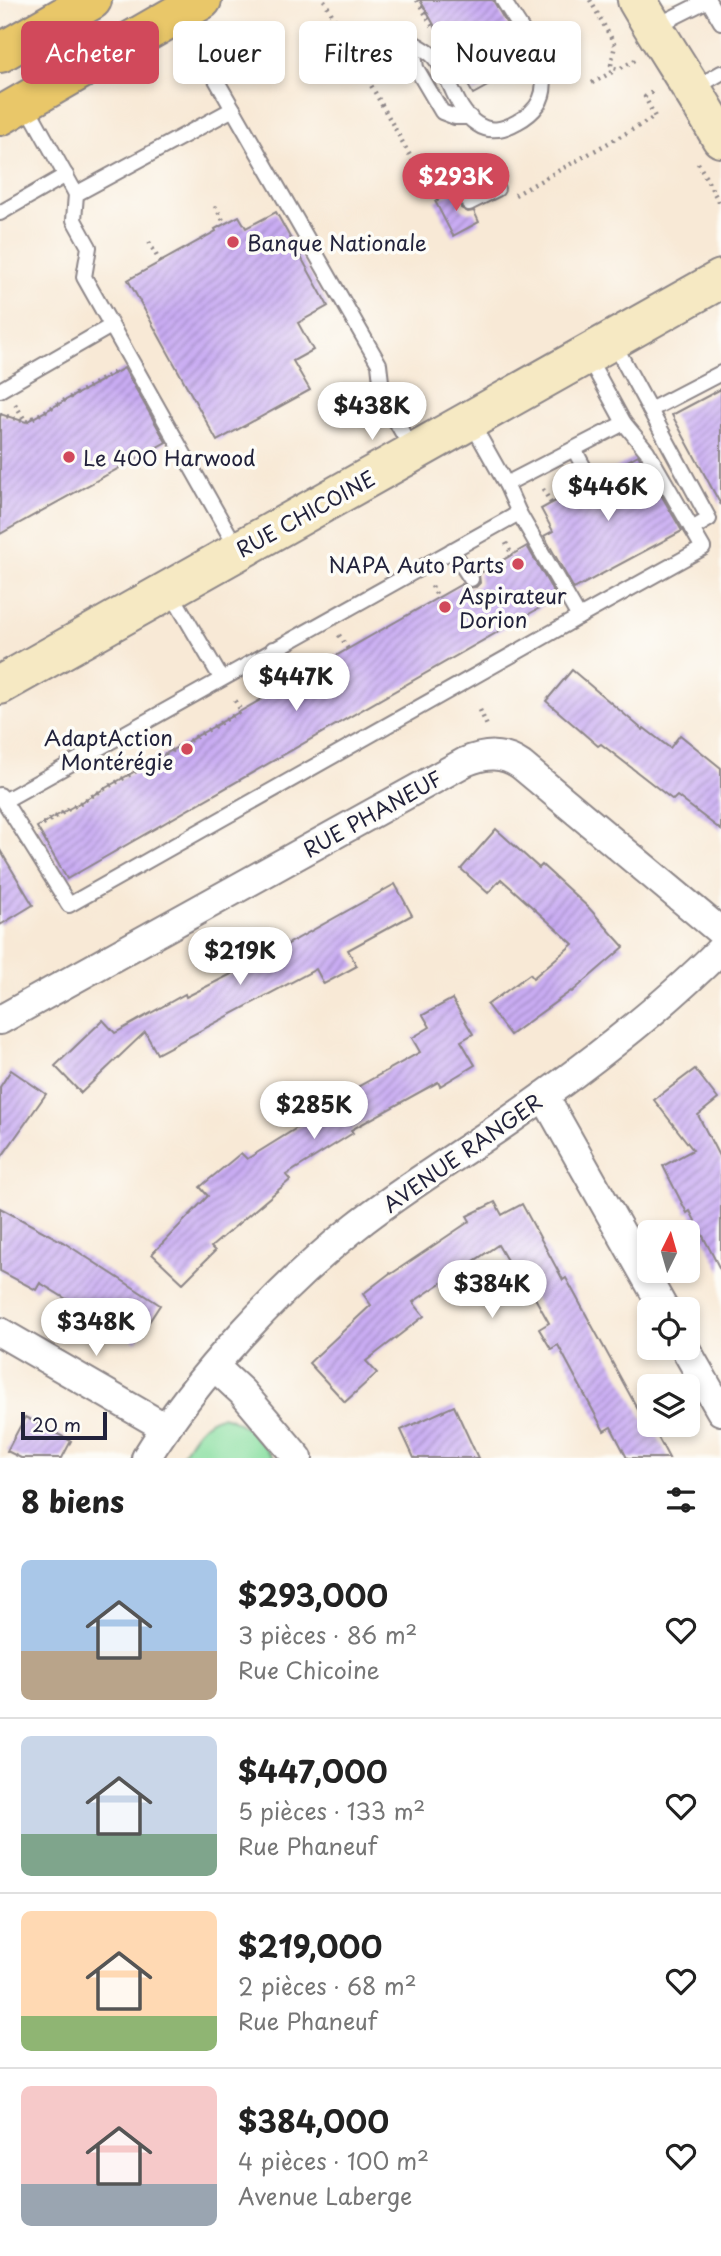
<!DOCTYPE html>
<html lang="fr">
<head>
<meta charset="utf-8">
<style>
	:root { --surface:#fff; --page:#f2f2f2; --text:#222; --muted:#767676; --line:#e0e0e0; --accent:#d1495b }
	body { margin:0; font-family:"Playpen Sans",sans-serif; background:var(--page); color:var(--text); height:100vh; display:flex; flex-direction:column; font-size:26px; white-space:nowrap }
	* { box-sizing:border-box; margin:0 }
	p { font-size:23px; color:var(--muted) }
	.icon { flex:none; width:38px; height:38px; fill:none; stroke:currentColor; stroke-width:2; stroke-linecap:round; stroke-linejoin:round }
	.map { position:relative; height:1458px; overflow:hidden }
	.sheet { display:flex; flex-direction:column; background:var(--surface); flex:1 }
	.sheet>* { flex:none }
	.hud { position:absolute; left:21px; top:21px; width:679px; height:63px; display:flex; gap:14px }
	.needle { width:46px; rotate:5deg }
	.tools { position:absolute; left:637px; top:1220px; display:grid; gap:14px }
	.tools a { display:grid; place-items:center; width:63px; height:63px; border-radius:10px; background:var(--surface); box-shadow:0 4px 10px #0003; font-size:35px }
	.scale { position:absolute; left:21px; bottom:18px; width:86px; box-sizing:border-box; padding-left:7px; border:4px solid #22223b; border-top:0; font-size:19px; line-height:24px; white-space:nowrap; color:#22223b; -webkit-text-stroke:5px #fdfcf7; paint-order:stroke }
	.price { position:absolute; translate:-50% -60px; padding:0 16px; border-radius:24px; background:#fff; color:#222; font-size:23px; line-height:46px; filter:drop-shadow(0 2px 4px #0008) }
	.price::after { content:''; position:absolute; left:50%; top:42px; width:21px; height:16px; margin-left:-10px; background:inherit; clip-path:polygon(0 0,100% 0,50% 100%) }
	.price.current { background:var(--accent); color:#fff }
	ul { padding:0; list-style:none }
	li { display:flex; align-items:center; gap:21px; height:175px; padding:0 21px }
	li+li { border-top:2px solid var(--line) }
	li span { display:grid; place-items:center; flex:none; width:196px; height:140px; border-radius:10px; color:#555 }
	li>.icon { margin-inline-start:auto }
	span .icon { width:84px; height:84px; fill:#fffc; stroke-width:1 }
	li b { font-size:30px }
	h2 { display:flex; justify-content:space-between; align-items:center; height:84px; padding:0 21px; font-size:30px }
	.tag { padding:0 24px; border-radius:10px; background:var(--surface); box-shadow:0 4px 10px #0003; font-size:24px; line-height:63px }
	.tag.current { background:var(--accent); color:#fff }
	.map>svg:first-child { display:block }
	.grass { fill:#89dfa1; stroke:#56806e; stroke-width:2 }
	.building { fill:url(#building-hatch) }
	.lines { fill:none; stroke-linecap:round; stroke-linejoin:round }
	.lane-casing { stroke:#8d8688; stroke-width:18 }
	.street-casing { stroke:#8d8688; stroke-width:32 }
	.secondary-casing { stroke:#8d8688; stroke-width:42 }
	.highway-casing { stroke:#8d8688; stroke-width:42 }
	.path { stroke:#8d8688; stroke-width:4.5; stroke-dasharray:2 5; stroke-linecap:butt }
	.lane { stroke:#fff; stroke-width:14 }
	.street { stroke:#fff; stroke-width:28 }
	.secondary { stroke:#f6e9c3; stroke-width:38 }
	.highway { stroke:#e9c769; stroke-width:38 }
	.poi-dot { fill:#d1495b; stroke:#fdfcf7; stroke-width:2.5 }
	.labels { text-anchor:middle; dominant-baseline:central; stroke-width:7; stroke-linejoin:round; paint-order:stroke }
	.poi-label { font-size:21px; fill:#22223b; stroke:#fdfcf7; text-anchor:start }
	.street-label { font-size:21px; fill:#22223b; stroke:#fdfcf7 }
</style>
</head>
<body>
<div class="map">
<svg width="721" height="1458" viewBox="0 0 721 1458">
	<defs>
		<pattern id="building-hatch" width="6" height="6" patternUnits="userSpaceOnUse" patternTransform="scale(1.75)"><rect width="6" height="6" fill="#c9acf3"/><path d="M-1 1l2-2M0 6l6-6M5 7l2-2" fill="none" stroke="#a38cc6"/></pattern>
	</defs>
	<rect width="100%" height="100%" fill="#fdfcf7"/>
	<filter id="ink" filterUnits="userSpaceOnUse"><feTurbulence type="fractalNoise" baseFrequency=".0143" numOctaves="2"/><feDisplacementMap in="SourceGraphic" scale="14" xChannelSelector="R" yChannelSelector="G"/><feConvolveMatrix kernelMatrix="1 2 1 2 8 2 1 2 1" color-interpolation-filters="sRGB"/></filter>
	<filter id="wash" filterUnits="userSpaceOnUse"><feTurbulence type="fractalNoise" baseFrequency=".00686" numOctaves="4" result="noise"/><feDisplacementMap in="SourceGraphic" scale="28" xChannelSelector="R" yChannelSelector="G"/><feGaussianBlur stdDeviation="1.57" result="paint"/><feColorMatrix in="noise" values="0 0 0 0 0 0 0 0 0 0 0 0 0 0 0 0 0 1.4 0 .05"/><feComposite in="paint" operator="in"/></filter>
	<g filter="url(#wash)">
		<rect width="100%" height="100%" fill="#f8e9d6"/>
		<path class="grass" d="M 221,1416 C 244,1420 259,1442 274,1458 L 180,1458 C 190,1441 201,1420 221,1416 Z"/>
		<g id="blocks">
			<g class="building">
				<path d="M 420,0 L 493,0 L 529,63 L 473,94 Z"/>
				<path d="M 461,188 L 464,195 L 460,202 L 461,208 L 468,212 L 474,211 L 479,222 L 453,236 L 435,201 Z"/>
				<path d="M 276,212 L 328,306 L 298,323 L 313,350 L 293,361 L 310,390 L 217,441 L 128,280 L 216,231 L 215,229 L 239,216 L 246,228 Z"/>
				<path d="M 124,368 L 166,442 L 0,534 L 0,414 L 26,422 Z"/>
				<path d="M 721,389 L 721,505 L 672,415 Z"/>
				<path d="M 638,455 L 682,531 L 574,589 L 544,536 L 553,531 L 541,509 L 583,486 L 590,491 L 596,489 L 601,482 L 600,477 Z"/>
				<path d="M 527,546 L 557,598 L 67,879 L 37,827 L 283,687 L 290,692 L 296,690 L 301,683 L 299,677 L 462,584 L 467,588 L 476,587 L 480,583 L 479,574 Z"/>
				<path d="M 572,670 L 643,730 L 644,728 L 670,748 L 680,735 L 721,768 L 721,830 L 677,796 L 673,800 L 601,744 L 598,746 L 546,701 Z"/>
				<path d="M 496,829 L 539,868 L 542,865 L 589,908 L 624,947 L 572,992 L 571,991 L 510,1035 L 487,1005 L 530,974 L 533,978 L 573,944 L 501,879 L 488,893 L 461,869 Z"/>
				<path d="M 0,850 L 33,905 L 0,925 Z"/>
				<path d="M 395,884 L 412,915 L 348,950 L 357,966 L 324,984 L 316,969 L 157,1054 L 145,1032 L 81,1093 L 55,1066 L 103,1020 L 115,1033 L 185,994 L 186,997 L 261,959 Z"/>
				<path d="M 452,999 L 473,1034 L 461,1041 L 475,1065 L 440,1086 L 438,1082 L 351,1130 L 353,1133 L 286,1175 L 290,1180 L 211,1247 L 215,1251 L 183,1283 L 152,1254 L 208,1196 L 200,1187 L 241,1153 L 247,1159 L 356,1091 L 354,1089 L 420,1052 L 412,1038 L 430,1027 L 423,1015 Z"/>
				<path d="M 695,1069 L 718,1099 L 698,1115 L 721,1160 L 721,1271 L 690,1211 L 687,1213 L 663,1166 L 693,1150 L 654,1100 Z"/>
				<path d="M 11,1070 L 46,1094 L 0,1159 L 0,1087 Z"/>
				<path d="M 495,1202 L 502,1215 L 522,1204 L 563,1280 L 566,1278 L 648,1428 L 652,1426 L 669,1458 L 627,1458 L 611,1427 L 604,1431 L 558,1345 L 551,1349 L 539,1329 L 549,1323 L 517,1266 L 512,1269 L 498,1245 L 413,1302 L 424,1316 L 366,1361 L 377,1373 L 345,1402 L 309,1363 L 371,1305 L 363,1294 L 390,1273 L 391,1274 L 470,1221 L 467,1216 Z"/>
				<path d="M 0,1208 L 63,1242 L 160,1305 L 136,1342 L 40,1283 L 36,1290 L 0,1271 Z"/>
				<path d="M 454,1406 L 478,1458 L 414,1458 L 401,1430 Z"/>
				<path d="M 25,1417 L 71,1441 L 62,1458 L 21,1458 L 7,1451 Z"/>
			</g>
		</g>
	</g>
	<g filter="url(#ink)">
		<use href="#blocks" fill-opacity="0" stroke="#8d8688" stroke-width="2"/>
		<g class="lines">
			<defs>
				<g id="lane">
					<path d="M 708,0 L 721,22"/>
					<path d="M 179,15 L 379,364 L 383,399 L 413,451"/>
					<path d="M 656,26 L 708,0"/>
					<path d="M 412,41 L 416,68 L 442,112 L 455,117 L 470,117"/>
					<path d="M 387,42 L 403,36 L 407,38 C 415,45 426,49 434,57 C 451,76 454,109 477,124 C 490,133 503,130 517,122 C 574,92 525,37 503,0"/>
					<path d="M 695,88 L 721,73"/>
					<path d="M 26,104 L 76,194"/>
					<path d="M 233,109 L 76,194 L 74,220 L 89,247 L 84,277 L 238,550"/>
					<path d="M 469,203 L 497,189"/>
					<path d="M 0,213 L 66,175"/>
					<path d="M 613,342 L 650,410 L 721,373"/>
					<path d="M 0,390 L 111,326"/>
					<path d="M 650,410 L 709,519 L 692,529"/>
					<path d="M 574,449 L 591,481"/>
					<path d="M 506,484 L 624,423 L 588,357"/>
					<path d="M 452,550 L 471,579"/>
					<path d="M 170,591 L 221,678"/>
					<path d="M 579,617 L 703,548 L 647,451 L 624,423"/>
					<path d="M 273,649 L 291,682"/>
					<path d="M 0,795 L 4,801 L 519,513 L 506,484 L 470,420"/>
					<path d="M 4,801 L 69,905 L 579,617 L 519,513"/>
				</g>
				<g id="street">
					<path d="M 0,1020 L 465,762 C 485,754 502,752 521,765 L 721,932"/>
					<path d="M 544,1096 L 664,1309"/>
					<path d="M 0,1332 L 166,1428"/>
					<path d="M 685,1348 L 721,1411"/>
					<path d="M 215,1367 L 242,1392 L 298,1458"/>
					<path d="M 146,1458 C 196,1377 280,1287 355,1227 C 403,1189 456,1157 507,1122 C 582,1070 656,1014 721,949"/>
				</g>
				<g id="secondary">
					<path d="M 637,0 C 664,47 695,91 721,138"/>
					<path d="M 0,685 L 721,279"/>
				</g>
				<g id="highway">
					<path d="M 0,53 L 92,0"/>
					<path d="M 0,116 L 202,0"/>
				</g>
			</defs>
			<use href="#lane" class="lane-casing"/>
			<use href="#street" class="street-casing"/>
			<use href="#secondary" class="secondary-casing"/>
			<use href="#highway" class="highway-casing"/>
			<g class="path">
				<path d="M 324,0 L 435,201 L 451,193"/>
				<path d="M 417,0 L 435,30"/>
				<path d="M 590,0 L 615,45 L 611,65 L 613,68 L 619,69 L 637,59"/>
				<path d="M 592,83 L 616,70"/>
				<path d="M 698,163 L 721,206"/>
				<path d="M 515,195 L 655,117 L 645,97 L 655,90"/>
				<path d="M 215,206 L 225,224"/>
				<path d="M 149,242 L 160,262"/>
				<path d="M 15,404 L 25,420"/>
				<path d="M 0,414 L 26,422 L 115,372"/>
				<path d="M 543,489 L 551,503"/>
				<path d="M 506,543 L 512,555"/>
				<path d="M 432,586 L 438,598"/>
				<path d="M 339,635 L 348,649"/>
				<path d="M 480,710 L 488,728"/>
				<path d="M 43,824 L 238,713 L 241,711 L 233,697"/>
			</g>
			<use href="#lane" class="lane"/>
			<use href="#street" class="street"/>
			<use href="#secondary" class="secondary"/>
			<use href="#highway" class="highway"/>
		</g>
	</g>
	<g class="poi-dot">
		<circle cx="233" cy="242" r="7"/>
		<circle cx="69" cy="457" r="7"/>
		<circle cx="518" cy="564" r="7"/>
		<circle cx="445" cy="607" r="7"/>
		<circle cx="187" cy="749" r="7"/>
	</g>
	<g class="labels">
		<g class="poi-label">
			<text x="247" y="242">Banque Nationale</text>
			<text x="83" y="457">Le 400 Harwood</text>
			<text x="504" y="564" text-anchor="end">NAPA Auto Parts</text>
			<text x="459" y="595">Aspirateur<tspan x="459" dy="24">Dorion</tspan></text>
			<text x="173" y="737" text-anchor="end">AdaptAction<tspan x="173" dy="24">Montérégie</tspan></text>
		</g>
		<g class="street-label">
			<text transform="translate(305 513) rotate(-29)">RUE CHICOINE</text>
			<text transform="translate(372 813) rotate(-29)">RUE PHANEUF</text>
			<text transform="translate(462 1152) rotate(-35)">AVENUE RANGER</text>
		</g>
	</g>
</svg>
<div class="tools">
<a><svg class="needle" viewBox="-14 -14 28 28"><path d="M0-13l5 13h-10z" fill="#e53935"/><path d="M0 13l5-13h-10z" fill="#767676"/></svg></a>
<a><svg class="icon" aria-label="locate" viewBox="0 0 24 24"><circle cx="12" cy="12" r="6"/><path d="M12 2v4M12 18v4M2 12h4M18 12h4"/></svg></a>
<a><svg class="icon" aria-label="layers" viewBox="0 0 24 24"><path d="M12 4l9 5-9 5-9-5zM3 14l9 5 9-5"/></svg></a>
</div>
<div class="scale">20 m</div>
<b class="price current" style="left:456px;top:213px">$293K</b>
<b class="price" style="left:372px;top:442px">$438K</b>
<b class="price" style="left:608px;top:523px">$446K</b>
<b class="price" style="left:296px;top:713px">$447K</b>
<b class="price" style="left:240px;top:987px">$219K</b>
<b class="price" style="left:314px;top:1141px">$285K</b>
<b class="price" style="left:492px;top:1320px">$384K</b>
<b class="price" style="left:96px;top:1358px">$348K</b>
<div class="hud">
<a class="tag current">Acheter</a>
<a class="tag">Louer</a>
<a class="tag">Filtres</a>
<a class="tag">Nouveau</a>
</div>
</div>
<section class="sheet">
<h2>8 biens<svg class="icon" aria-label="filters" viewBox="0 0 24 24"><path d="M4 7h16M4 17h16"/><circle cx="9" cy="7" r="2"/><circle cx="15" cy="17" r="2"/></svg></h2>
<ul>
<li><span style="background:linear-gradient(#a9c7e8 65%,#b9a48a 0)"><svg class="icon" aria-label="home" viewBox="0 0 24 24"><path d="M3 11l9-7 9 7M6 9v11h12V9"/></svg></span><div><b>$293,000</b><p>3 pièces · 86 m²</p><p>Rue Chicoine</p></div><svg class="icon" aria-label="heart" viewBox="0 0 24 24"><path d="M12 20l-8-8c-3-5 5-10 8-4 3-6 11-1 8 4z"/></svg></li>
<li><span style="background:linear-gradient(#c9d6e8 70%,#7fa58c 0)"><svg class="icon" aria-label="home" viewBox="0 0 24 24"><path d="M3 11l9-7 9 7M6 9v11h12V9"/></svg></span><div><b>$447,000</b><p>5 pièces · 133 m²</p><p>Rue Phaneuf</p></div><svg class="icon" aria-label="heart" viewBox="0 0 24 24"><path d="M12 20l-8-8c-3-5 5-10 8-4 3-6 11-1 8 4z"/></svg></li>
<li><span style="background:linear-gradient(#ffd9b3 75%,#8fb573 0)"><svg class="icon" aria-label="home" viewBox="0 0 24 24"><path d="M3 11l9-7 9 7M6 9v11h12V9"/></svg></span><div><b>$219,000</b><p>2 pièces · 68 m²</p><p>Rue Phaneuf</p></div><svg class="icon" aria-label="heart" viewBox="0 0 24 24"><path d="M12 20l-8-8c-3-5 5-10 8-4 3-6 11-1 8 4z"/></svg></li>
<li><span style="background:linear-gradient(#f6c9c9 70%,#9aa5b1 0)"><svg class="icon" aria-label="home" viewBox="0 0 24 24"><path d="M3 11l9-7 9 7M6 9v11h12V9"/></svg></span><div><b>$384,000</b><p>4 pièces · 100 m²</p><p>Avenue Laberge</p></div><svg class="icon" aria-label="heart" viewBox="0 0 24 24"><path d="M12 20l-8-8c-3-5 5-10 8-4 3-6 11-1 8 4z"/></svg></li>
</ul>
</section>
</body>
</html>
